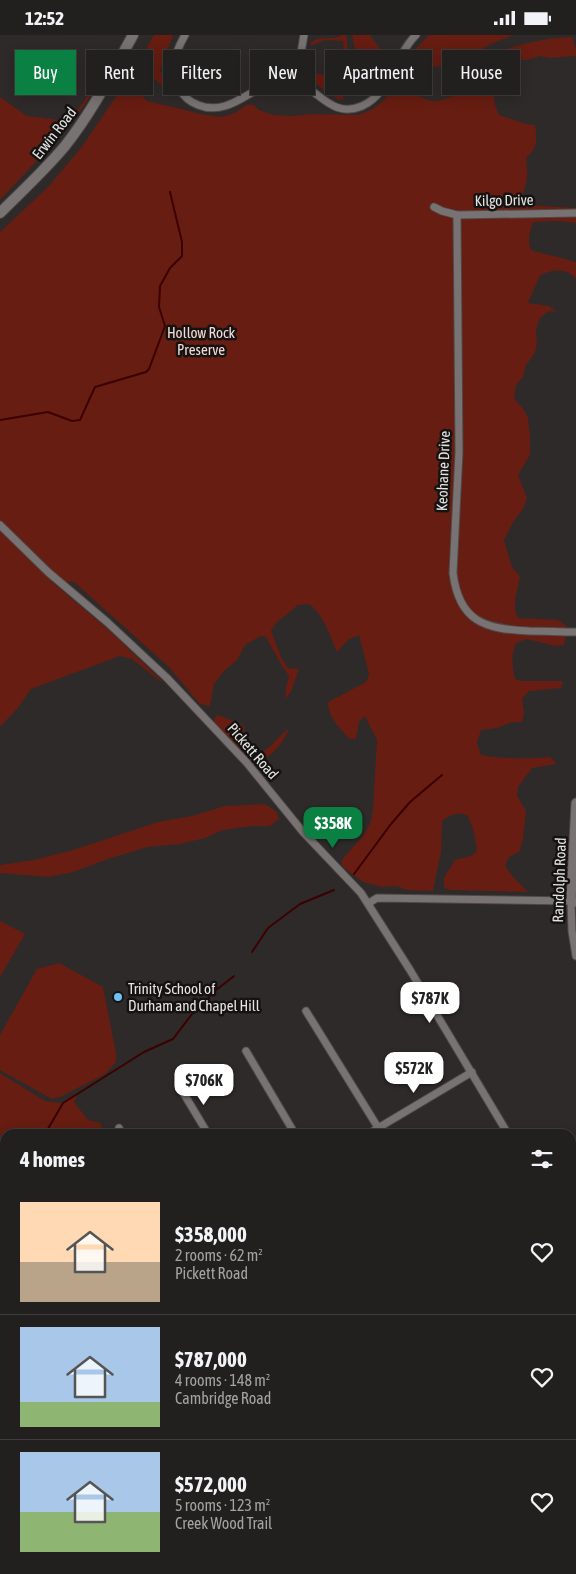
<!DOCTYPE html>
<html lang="en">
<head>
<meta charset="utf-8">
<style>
	:root { --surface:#22201f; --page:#2a2828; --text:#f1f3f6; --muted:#a2a3a4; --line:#3f3e3d; --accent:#0b8043 }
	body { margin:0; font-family:"Asap Condensed",sans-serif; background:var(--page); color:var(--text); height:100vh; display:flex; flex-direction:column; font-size:19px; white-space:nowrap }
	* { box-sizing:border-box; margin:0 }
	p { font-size:16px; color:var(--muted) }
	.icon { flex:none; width:28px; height:28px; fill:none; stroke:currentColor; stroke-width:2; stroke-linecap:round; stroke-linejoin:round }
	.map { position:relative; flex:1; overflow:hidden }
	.details { position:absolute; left:0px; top:1094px; width:576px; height:446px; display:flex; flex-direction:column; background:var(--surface); border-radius:15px 15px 0 0; box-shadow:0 2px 12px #0003,0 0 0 1px var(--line) }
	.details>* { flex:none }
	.guide { position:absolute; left:15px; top:15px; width:546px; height:45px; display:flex; gap:10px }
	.price { position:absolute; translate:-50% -42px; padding:0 11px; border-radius:10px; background:#fff; color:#222; font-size:16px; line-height:32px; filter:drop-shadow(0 1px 2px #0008) }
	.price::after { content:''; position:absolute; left:50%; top:30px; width:15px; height:11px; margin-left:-8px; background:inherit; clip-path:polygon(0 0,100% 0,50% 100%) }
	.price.current { background:var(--accent); color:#fff }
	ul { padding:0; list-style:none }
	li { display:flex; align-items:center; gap:15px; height:125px; padding:0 20px }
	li+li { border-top:1px solid var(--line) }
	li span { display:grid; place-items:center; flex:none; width:140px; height:100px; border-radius:0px; color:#555 }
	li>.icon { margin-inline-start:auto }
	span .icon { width:60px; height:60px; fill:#fffc; stroke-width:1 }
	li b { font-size:21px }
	h2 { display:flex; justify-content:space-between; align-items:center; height:60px; padding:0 20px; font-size:21px }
	.pill { padding:0 18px; border-radius:0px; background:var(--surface); box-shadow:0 2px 12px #0003,0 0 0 1px var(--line); font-size:18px; line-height:45px }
	.pill.current { background:var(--accent); color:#fff }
	.status { display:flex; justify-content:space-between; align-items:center; height:35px; padding:0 25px; background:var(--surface); direction:ltr }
	.status svg { height:14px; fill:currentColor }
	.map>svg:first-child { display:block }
	.green { fill:#671d11 }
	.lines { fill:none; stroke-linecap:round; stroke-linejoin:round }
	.stream { stroke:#3d0000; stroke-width:2 }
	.minor-casing { stroke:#4c4948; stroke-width:9 }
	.tertiary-casing { stroke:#4c4948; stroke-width:11 }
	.secondary-casing { stroke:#4c4948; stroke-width:12 }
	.minor { stroke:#787372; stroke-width:7 }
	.tertiary { stroke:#787372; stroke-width:9 }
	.secondary { stroke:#787372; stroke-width:10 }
	.poi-dot { fill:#6ec2f3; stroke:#151312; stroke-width:2 }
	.labels { text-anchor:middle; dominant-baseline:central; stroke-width:5; stroke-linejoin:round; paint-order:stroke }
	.street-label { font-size:15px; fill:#e6e4e3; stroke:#151312 }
	.park-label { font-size:15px; fill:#f5dbd5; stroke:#151312 }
	.poi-label { font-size:15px; fill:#e6e4e3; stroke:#151312; text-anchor:start }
</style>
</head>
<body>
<div class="status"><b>12:52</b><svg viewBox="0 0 49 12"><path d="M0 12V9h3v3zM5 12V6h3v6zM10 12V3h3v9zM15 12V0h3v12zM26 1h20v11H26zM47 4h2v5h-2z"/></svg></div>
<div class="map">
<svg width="576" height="1539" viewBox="0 0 576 1539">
	<rect width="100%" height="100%" fill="#2e2a29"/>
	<g class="green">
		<path d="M 154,0 L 173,0 L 160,35 L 170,52 L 162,51 L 155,44 L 143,43 L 136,54 L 147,66 L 182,74 L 200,79 L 221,82 L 235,78 L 246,70 L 254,70 L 259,75 L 273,80 L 292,81 L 311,79 L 358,80 L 373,74 L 385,64 L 406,24 L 427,2 L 430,0 L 514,0 L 491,9 L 456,29 L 427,33 L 418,38 L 416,49 L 417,59 C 429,68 438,68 452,61 C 469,52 461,40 470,33 C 495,13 541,3 572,2 L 576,14 L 576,21 L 549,23 L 540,21 L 527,25 L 516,25 L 497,31 L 493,38 L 495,52 L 494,67 L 499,80 L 526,89 L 535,90 C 537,105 538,113 526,123 C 528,138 528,151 520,164 L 524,170 L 576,173 L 576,188 L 558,186 L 533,187 C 530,196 527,205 531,215 C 546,220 561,222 576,227 L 576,244 C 566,232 553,235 540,240 L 528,268 L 549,271 L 557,277 L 549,276 L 540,283 L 536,294 L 537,308 L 535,318 L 526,330 L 523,342 L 516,350 L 514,363 L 524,375 L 528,383 L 530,403 L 530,420 L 518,440 L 527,463 L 523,474 L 513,487 L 504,505 L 512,532 L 520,541 C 518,556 511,569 518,583 L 558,585 L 567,591 L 564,610 L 555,611 L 527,604 L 516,608 C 511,619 512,631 515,644 L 521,646 L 563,646 L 561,653 L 529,656 L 522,664 L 524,678 L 522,687 L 512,687 L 497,693 L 481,695 L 477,708 L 481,720 C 504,724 527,724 550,722 L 557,729 L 532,733 L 518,752 L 517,761 L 526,776 L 523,805 L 519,817 L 509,822 L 505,831 L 514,843 L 528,857 L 451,855 L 444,853 L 444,843 L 455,825 L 471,821 L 477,816 L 474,797 L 468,781 C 458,776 450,780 442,786 L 441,817 L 433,856 L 408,855 L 396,851 L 382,852 L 363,847 L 344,833 L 341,827 L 346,820 L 363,801 L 370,789 L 373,775 L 377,705 L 365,681 L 359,687 L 356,704 L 350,704 C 340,694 328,682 328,667 L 366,647 L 369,639 L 359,600 L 348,605 L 337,617 C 330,601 324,580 309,569 L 298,570 L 276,588 L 271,596 L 282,624 L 288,633 L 299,634 L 291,657 L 285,664 L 286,653 L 289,641 L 281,629 L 266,602 L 261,601 L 245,610 L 237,625 L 223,637 L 214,649 L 210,671 L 200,669 L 169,632 L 74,547 L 51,546 L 111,597 L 161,645 L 161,647 L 132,624 L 120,621 L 31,654 L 17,674 L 0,692 L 0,197 L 47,153 L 81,113 L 130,41 Z"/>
		<path d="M 342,0 L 346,0 C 350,22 350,43 343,64 L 339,65 C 326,55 313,50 306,35 L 310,35 L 318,39 L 336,41 L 338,34 L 333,23 L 341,21 L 344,17 L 343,6 L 325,5 L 310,11 L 311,7 C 323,0 333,6 342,0 Z"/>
		<path d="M 352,0 L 370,0 C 377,11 383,15 389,27 L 384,30 L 364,34 L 353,45 L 355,15 Z"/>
		<path d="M 91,55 L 91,60 L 71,89 L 0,165 L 0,62 L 27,81 L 59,85 L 69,83 L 78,75 Z"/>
		<path d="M 216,681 L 221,681 L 244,691 L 245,703 L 249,712 L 260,718 C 272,713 278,701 289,693 C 285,707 269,725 255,728 L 245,721 L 214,687 Z"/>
		<path d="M 265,769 L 276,776 L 279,784 L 270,791 L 252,791 L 223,795 L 205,803 L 180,809 L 148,812 L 111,823 L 73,837 L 49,842 L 0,838 L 0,830 L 34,825 L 73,815 L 158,787 L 192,781 L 225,771 Z"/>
		<path d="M 0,886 L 25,899 L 0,942 Z"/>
		<path d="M 59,928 L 103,952 L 116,1018 L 116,1027 L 105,1039 L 60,1062 L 52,1064 L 0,1035 L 0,1000 L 37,934 Z"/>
		<path d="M 0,1038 L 45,1066 L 61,1068 L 79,1057 L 74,1067 L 88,1085 L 101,1088 L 103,1099 L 5,1099 L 5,1535 L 372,1535 L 373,1539 L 0,1539 Z"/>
	</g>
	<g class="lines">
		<g class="stream">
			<path d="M 0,385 L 48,377 L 72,386 L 80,385 L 95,352 L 146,337 L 149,334 L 165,291 L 159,272 L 160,251 L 170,233 L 182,221 L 182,207 L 170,157"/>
			<path d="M 354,839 L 391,789 L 410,767 L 442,740"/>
			<path d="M 252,917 L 268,893 L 300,869 L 334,855"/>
			<path d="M 45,1099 L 63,1068 L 144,1017 L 173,1004 L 192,979 L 203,972 L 211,959 L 234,941"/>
			<path d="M 0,1146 L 5,1141"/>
		</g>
		<defs>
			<g id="minor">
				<path d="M 185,0 C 175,18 169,33 179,53 C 183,61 190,67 198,70 C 234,84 256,42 290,46 C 317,49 329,85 362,71 C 390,59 395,20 416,0"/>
				<path d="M 296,47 L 304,0"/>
				<path d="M 434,172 L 442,176 L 457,180 L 576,178"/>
				<path d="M 457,180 L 459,417 L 453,538 C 459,587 485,594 529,596 C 545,596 560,597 576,597"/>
				<path d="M 0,490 L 48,537 L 107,587 L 167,643 L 247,728 L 303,797 L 361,858 L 410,935 L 508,1099"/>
				<path d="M 369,868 L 377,863 L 571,866 L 572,896 L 576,921"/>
				<path d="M 306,976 L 382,1099"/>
				<path d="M 246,1016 L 295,1099"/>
				<path d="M 181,1054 L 208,1099"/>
				<path d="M 119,1093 L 122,1099"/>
				<path d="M 368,1099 L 472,1037"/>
				<path d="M 571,1205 L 576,1213"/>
				<path d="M 571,1460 L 576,1459"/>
			</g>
			<path id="tertiary" d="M 576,768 L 571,866 L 576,867"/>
			<path id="secondary" d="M 0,178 C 22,156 45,135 65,111 C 92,77 112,38 133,0"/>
		</defs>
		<use href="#minor" class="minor-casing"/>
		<use href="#tertiary" class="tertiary-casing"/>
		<use href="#secondary" class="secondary-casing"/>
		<use href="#minor" class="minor"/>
		<use href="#tertiary" class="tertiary"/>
		<use href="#secondary" class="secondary"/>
	</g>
	<circle class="poi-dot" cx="118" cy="962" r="5"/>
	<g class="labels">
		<g class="street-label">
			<text transform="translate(54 98) rotate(-52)">Erwin Road</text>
			<text transform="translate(504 165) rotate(-1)">Kilgo Drive</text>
			<text transform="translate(443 436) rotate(-88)">Keohane Drive</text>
			<text transform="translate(253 716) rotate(49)">Pickett Road</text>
			<text transform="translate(559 845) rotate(-88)">Randolph Road</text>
		</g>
		<g class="park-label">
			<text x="201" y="297">Hollow Rock<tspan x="201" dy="17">Preserve</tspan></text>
		</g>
		<g class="poi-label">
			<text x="128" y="953">Trinity School of<tspan x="128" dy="17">Durham and Chapel Hill</tspan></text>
		</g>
	</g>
</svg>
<b class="price current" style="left:333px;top:814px">$358K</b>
<b class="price" style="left:430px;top:989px">$787K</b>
<b class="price" style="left:414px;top:1059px">$572K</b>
<b class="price" style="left:204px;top:1071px">$706K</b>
<div class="guide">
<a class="pill current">Buy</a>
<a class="pill">Rent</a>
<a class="pill">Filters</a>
<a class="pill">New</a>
<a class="pill">Apartment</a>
<a class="pill">House</a>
</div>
<section class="details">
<h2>4 homes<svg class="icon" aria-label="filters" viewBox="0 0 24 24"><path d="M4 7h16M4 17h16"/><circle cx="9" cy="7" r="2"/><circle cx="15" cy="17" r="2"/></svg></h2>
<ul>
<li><span style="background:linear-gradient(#ffd9b3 60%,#b9a48a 0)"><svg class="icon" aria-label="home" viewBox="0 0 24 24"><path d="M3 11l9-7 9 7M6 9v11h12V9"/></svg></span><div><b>$358,000</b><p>2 rooms · 62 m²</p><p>Pickett Road</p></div><svg class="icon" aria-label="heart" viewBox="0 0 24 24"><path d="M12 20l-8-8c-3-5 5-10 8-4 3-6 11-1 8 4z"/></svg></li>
<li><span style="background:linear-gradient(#a9c7e8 75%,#8fb573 0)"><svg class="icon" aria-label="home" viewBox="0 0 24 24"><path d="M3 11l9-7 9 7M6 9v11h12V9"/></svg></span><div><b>$787,000</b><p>4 rooms · 148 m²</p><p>Cambridge Road</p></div><svg class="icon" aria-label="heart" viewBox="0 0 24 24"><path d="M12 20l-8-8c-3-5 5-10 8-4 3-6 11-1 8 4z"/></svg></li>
<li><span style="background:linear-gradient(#a9c7e8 60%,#8fb573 0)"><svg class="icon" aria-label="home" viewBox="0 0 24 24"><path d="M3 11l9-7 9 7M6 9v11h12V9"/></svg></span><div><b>$572,000</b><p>5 rooms · 123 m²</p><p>Creek Wood Trail</p></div><svg class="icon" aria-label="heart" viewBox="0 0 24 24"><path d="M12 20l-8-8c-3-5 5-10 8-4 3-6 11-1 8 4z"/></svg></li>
</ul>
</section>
</div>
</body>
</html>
